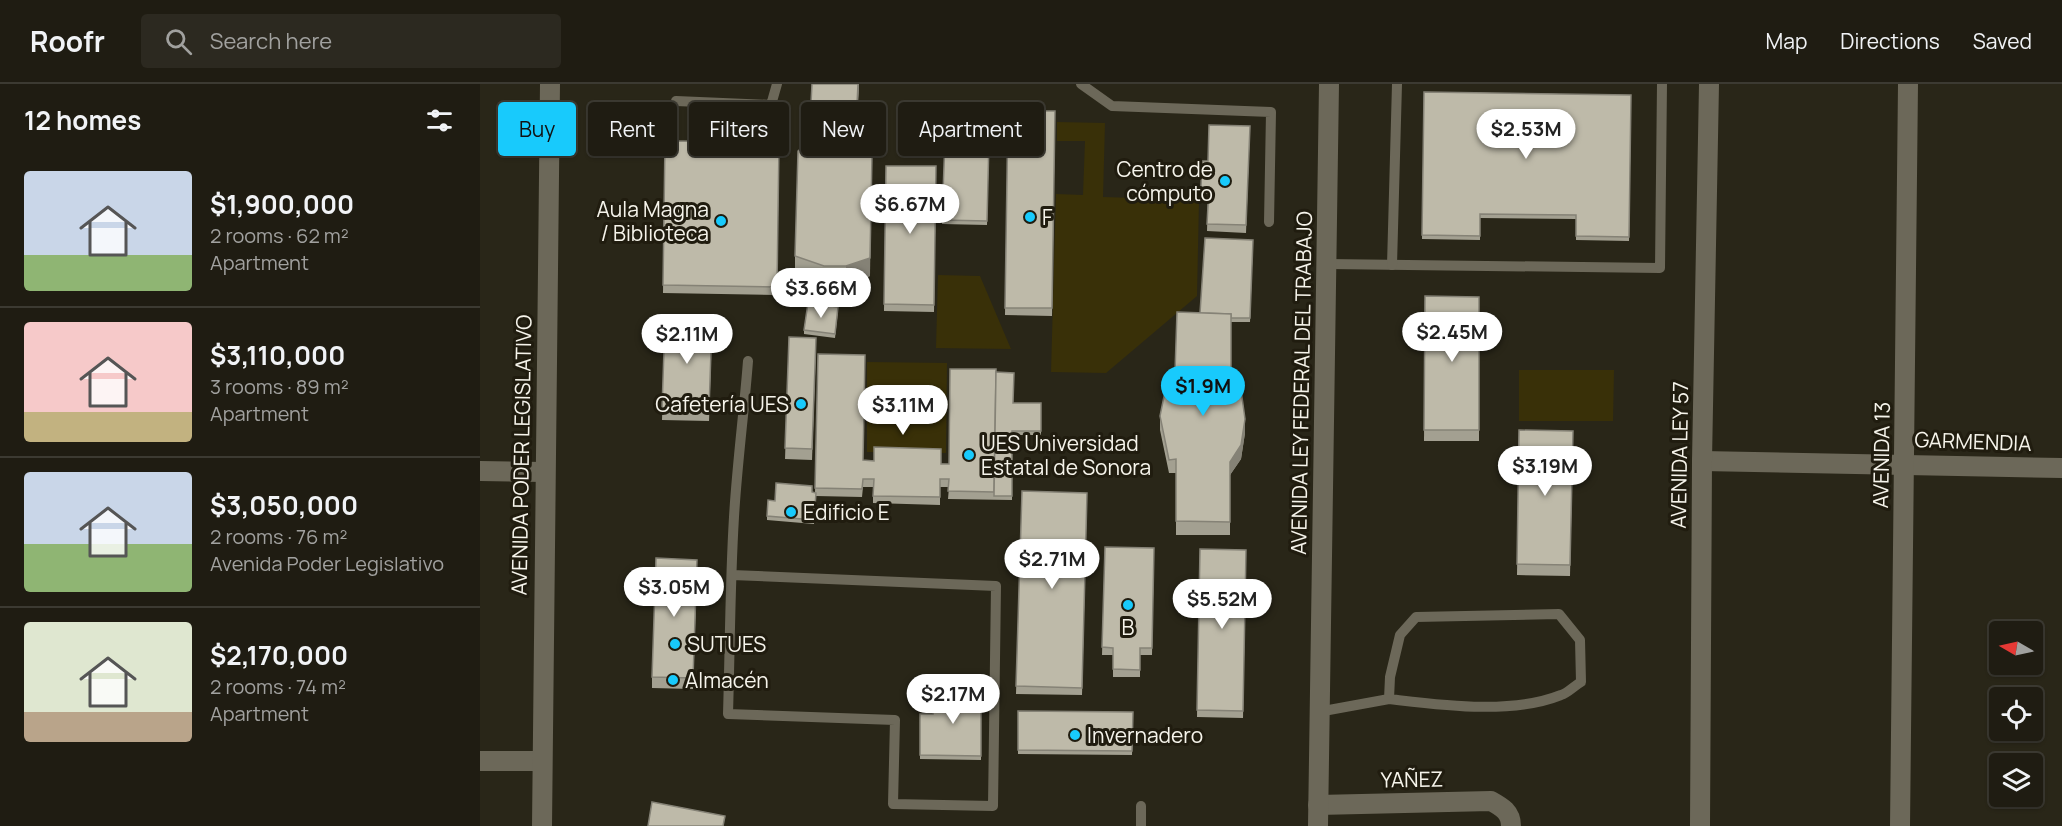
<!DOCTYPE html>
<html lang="en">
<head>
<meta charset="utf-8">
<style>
	:root { --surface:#1f1c12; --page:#2c2920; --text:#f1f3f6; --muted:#a1a19f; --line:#3c3a32; --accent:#18cafc }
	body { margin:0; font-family:Manrope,sans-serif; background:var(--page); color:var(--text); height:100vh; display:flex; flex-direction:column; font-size:22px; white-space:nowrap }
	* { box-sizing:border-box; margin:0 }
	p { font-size:20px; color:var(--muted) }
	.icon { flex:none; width:33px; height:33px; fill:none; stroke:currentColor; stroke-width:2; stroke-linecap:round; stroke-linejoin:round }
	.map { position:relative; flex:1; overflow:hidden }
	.drawer { display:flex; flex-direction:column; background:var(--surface); width:480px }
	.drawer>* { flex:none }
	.top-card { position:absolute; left:18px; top:18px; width:570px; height:54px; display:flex; gap:12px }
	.needle { width:39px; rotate:279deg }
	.buttons { position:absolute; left:1509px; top:537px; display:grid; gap:12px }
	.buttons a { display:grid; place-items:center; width:54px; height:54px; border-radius:6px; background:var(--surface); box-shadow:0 2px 4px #0004,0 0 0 2px var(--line); font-size:30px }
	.price { position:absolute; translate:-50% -51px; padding:0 14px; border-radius:21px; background:#fff; color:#222; font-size:20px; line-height:39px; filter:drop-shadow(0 2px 3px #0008) }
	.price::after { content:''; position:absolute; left:50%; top:36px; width:18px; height:14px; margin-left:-9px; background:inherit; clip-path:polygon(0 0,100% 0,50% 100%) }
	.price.current { background:var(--accent); color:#111 }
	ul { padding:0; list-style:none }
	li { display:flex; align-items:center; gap:18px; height:150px; padding:0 24px }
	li+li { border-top:2px solid var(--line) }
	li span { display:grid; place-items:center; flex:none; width:168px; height:120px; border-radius:6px; color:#555 }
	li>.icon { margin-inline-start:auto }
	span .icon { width:72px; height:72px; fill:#fffc; stroke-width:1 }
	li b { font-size:26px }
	h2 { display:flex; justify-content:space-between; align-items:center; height:72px; padding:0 24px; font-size:26px }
	.tag { padding:0 21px; border-radius:6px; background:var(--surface); box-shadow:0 2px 4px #0004,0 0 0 2px var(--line); font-size:21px; line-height:54px }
	.tag.current { background:var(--accent); color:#111 }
	header { display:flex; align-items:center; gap:36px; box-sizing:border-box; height:84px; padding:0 30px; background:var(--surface); border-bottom:2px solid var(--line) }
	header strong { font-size:28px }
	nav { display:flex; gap:33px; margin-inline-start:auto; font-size:21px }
	.search { width:420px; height:54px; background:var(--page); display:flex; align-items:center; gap:15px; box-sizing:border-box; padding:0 21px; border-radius:6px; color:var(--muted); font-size:22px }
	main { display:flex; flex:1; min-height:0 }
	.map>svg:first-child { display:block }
	.green { fill:#393008 }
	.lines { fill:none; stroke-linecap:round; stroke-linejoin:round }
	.lane { stroke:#6c6859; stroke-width:10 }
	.street { stroke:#6c6859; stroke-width:20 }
	.wall { fill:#a3a091 }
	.shaded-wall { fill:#858276 }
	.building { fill:#bebaa9; stroke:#858276; stroke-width:1.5 }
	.poi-dot { fill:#18cafc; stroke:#201c0f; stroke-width:2 }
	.labels { text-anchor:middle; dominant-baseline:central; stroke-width:6; stroke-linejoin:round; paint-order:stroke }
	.poi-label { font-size:21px; fill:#f6f4eb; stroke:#201c0f; text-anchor:start }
	.street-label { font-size:21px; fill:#f6f4eb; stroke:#201c0f }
</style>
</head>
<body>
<header>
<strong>Roofr</strong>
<div class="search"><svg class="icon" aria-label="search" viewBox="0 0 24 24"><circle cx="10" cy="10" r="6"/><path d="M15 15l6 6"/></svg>Search here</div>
<nav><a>Map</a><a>Directions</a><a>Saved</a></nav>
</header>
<main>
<section class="drawer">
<h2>12 homes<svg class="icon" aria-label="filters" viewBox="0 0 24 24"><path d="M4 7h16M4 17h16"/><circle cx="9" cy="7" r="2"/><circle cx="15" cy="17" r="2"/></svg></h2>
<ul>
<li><span style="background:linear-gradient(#c9d6e8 70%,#8fb573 0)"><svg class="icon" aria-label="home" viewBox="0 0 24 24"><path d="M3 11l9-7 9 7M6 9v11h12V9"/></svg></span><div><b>$1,900,000</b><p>2 rooms · 62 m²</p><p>Apartment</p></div></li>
<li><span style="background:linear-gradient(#f6c9c9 75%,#c2b280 0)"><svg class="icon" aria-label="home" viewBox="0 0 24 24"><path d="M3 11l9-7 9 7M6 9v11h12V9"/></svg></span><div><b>$3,110,000</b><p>3 rooms · 89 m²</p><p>Apartment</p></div></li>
<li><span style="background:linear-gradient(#c9d6e8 60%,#8fb573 0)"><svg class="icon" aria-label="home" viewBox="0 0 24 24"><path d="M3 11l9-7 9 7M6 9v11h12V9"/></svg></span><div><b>$3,050,000</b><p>2 rooms · 76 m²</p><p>Avenida Poder Legislativo</p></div></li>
<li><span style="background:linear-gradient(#dfe7d0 75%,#b9a48a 0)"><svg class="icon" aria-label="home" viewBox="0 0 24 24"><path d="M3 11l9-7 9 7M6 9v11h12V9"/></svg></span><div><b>$2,170,000</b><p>2 rooms · 74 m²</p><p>Apartment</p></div></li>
</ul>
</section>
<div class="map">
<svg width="1582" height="742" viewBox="0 0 1582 742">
	<rect width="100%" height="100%" fill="#292618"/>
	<g class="green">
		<path d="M 577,38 L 625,39 L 623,113 L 719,116 L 717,212 L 626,289 L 571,288 L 576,110 L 603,111 L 605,57 L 577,57 Z"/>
		<path d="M 458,191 L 500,192 L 531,265 L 456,264 Z"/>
		<path d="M 387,278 L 467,279 L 466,369 L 387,368 Z"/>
		<path d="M 1039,286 L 1134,286 L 1133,337 L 1039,337 Z"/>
	</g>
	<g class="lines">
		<g class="lane">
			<path d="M 601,0 L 632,22 L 791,28 L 789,138"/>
			<path d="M 196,17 L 291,21 L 297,0"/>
			<path d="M 848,180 L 1180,184 L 1182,0"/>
			<path d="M 912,181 L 917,0"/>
			<path d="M 252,491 L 516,502 L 513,722 L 413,720 L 415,636 L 248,630 C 250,564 250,498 254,433 C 257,381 264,329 268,277"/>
			<path d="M 838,628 L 909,615 L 910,593 L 920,551 L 936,533 L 1079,530 L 1100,556 L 1101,598 C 1094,602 1088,609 1081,611 C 1031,631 961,621 909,615"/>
			<path d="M 661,742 L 661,722"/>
		</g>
		<g class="street">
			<path d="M 1222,377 L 1582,384"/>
			<path d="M 0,387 L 65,388"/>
			<path d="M 0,677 L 62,677"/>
			<path d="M 838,721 L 1011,717 C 1022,723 1031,728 1031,742"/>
			<path d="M 62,742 L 70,0"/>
			<path d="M 838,742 L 849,0"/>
			<path d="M 1220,742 L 1222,377 L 1229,0"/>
			<path d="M 1420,742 L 1428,0"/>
		</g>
	</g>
	<g class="wall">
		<path d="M 332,0 L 379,0 L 376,58 L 372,58 L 390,192 L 366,201 L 344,200 L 315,191 L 315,172 L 336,57 L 330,57 Z"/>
		<path d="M 944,8 L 1151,11 L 1149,157 L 1096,156 L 1096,135 L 1000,134 L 1000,156 L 942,155 Z"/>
		<path d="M 528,27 L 575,27 L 572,232 L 525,231 Z"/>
		<path d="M 770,42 L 766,149 L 727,147 L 728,110 L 721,110 L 721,103 L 728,77 Z"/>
		<path d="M 465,55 L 509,56 L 507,141 L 462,140 Z"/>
		<path d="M 185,57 L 299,58 L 297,211 L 183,209 Z"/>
		<path d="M 406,82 L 456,82 L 454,228 L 404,227 Z"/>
		<path d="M 773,156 L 770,238 L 751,238 L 751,289 L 765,349 L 761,375 L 750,391 L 750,451 L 696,451 L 696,389 L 689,389 L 680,346 L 680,332 L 695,288 L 720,229 Z"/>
		<path d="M 945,212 L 999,213 L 999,357 L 944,357 Z"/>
		<path d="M 358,227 L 355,254 L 324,250 L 324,246 Z"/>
		<path d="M 185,236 L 232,248 L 229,337 L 182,336 Z"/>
		<path d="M 309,253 L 336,265 L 332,376 L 305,375 Z"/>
		<path d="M 338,270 L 383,376 L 469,380 L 516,288 L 533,319 L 561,319 L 561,351 L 532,351 L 532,416 L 468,415 L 469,403 L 460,403 L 460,421 L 393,419 L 393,403 L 383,403 L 382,413 L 336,412 L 334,440 L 287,436 L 287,432 L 295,417 L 332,408 L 335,409 Z"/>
		<path d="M 1039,346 L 1093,347 L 1090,492 L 1037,491 Z"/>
		<path d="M 542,407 L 607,409 L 602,611 L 536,610 Z"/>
		<path d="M 625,463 L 674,464 L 672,571 L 660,571 L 660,593 L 633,593 L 633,571 L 622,571 Z"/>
		<path d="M 720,465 L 766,466 L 763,634 L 717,633 Z"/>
		<path d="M 217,487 L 213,605 L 172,604 L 172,593 Z"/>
		<path d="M 501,607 L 501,676 L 440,675 L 440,630 L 453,630 Z"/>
		<path d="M 538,627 L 653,628 L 652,671 L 538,670 Z"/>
	</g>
	<g class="shaded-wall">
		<path d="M 378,0 L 379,0 L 376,58 L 376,40 Z"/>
		<path d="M 392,71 L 390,192 L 366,201 L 366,182 Z"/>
		<path d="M 765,335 L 765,349 L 761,375 L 750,391 L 750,451 L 750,378 Z"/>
	</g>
	<g class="building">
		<path d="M 332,0 L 378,0 L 376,40 L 330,38 Z"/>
		<path d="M 944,8 L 1151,11 L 1149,153 L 1096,152 L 1096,131 L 1000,130 L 1000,152 L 942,151 Z"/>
		<path d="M 528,27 L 575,27 L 572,224 L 525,224 Z"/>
		<path d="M 729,41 L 770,42 L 766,141 L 727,140 L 729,103 L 721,103 L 722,77 L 728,77 Z"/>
		<path d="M 362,55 L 380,61 L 392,71 L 390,174 L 366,182 L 344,182 L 315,172 L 318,67 L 326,60 L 340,56 Z"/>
		<path d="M 465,55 L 509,56 L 507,137 L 462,136 Z"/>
		<path d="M 185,57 L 299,58 L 297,203 L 183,201 Z"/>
		<path d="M 406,82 L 456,82 L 454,221 L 404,220 Z"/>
		<path d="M 725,154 L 773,156 L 770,234 L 751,234 L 751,230 L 720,229 Z"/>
		<path d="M 945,212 L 999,213 L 999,346 L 944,346 Z"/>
		<path d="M 328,219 L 358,223 L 355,250 L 324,246 Z"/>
		<path d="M 697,228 L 751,230 L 751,289 L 761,306 L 765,335 L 761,361 L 750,378 L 750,438 L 696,437 L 696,375 L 689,376 L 680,332 L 689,288 L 695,288 Z"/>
		<path d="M 185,236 L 232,237 L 229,326 L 182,325 Z"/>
		<path d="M 309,253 L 336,254 L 332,365 L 305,364 Z"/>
		<path d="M 338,270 L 385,271 L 383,376 L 394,377 L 394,363 L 461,365 L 461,380 L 469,380 L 470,285 L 516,285 L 514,408 L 468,407 L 469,395 L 460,395 L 460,413 L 393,412 L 394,395 L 383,395 L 382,405 L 335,404 Z"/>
		<path d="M 516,288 L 534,289 L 533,319 L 561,319 L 561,347 L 532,347 L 532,412 L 514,412 Z"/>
		<path d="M 1039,346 L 1093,347 L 1090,481 L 1037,480 Z"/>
		<path d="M 296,399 L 332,402 L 332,408 L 336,409 L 334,436 L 287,432 L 288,416 L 295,417 Z"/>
		<path d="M 542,407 L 607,409 L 602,604 L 536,602 Z"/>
		<path d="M 625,463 L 674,464 L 672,564 L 660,564 L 660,586 L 633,585 L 633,564 L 622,563 Z"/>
		<path d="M 720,465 L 766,466 L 763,627 L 717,626 Z"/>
		<path d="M 176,474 L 217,476 L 213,594 L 172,593 Z"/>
		<path d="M 453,606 L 501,607 L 501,672 L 440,671 L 440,630 L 453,630 Z"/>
		<path d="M 538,627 L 653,628 L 652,667 L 538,666 Z"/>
		<path d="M 172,718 L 245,732 L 243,742 L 168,742 Z"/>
	</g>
	<g class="poi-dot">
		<circle cx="745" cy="97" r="6"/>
		<circle cx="550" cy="133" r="6"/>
		<circle cx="241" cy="137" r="6"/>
		<circle cx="321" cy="320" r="6"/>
		<circle cx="489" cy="371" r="6"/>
		<circle cx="311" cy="428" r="6"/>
		<circle cx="648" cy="521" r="6"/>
		<circle cx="195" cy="560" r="6"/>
		<circle cx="193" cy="596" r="6"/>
		<circle cx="595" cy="651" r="6"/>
	</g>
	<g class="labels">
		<g class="poi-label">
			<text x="733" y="85" text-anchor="end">Centro de<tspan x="733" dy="24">cómputo</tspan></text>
			<text x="229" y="125" text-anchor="end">Aula Magna<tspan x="229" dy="24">/ Biblioteca</tspan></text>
			<text x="562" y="133">F</text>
			<text x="309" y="320" text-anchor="end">Cafetería UES</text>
			<text x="501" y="359">UES Universidad<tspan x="501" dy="24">Estatal de Sonora</tspan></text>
			<text x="323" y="428">Edificio E</text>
			<text x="648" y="543" text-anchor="middle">B</text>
			<text x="207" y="560">SUTUES</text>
			<text x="205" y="596">Almacén</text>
			<text x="607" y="651">Invernadero</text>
		</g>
		<g class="street-label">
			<text transform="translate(821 299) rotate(-89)">AVENIDA LEY FEDERAL DEL TRABAJO</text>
			<text transform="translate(1493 357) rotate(2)">GARMENDIA</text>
			<text transform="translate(41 371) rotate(-89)">AVENIDA PODER LEGISLATIVO</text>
			<text transform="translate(1199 371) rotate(-89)">AVENIDA LEY 57</text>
			<text transform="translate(1401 371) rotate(-89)">AVENIDA 13</text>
			<text transform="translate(932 695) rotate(-1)">YAÑEZ</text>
		</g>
	</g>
</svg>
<div class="buttons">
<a><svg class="needle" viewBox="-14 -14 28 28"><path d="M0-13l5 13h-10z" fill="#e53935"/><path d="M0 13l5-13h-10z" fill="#a1a19f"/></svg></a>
<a><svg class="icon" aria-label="locate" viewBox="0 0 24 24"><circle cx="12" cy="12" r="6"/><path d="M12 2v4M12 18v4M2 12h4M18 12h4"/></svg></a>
<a><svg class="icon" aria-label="layers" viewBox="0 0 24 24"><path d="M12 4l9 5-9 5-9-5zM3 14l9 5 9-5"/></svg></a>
</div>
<b class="price" style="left:1046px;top:76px">$2.53M</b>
<b class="price" style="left:430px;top:151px">$6.67M</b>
<b class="price" style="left:341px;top:235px">$3.66M</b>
<b class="price" style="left:972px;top:279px">$2.45M</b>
<b class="price" style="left:207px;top:281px">$2.11M</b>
<b class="price current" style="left:723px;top:333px">$1.9M</b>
<b class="price" style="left:423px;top:352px">$3.11M</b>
<b class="price" style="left:1065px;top:413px">$3.19M</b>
<b class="price" style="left:572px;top:506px">$2.71M</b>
<b class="price" style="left:194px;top:534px">$3.05M</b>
<b class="price" style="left:742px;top:546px">$5.52M</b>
<b class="price" style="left:473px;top:641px">$2.17M</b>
<div class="top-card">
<a class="tag current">Buy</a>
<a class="tag">Rent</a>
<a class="tag">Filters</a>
<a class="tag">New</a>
<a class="tag">Apartment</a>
</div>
</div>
</main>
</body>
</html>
